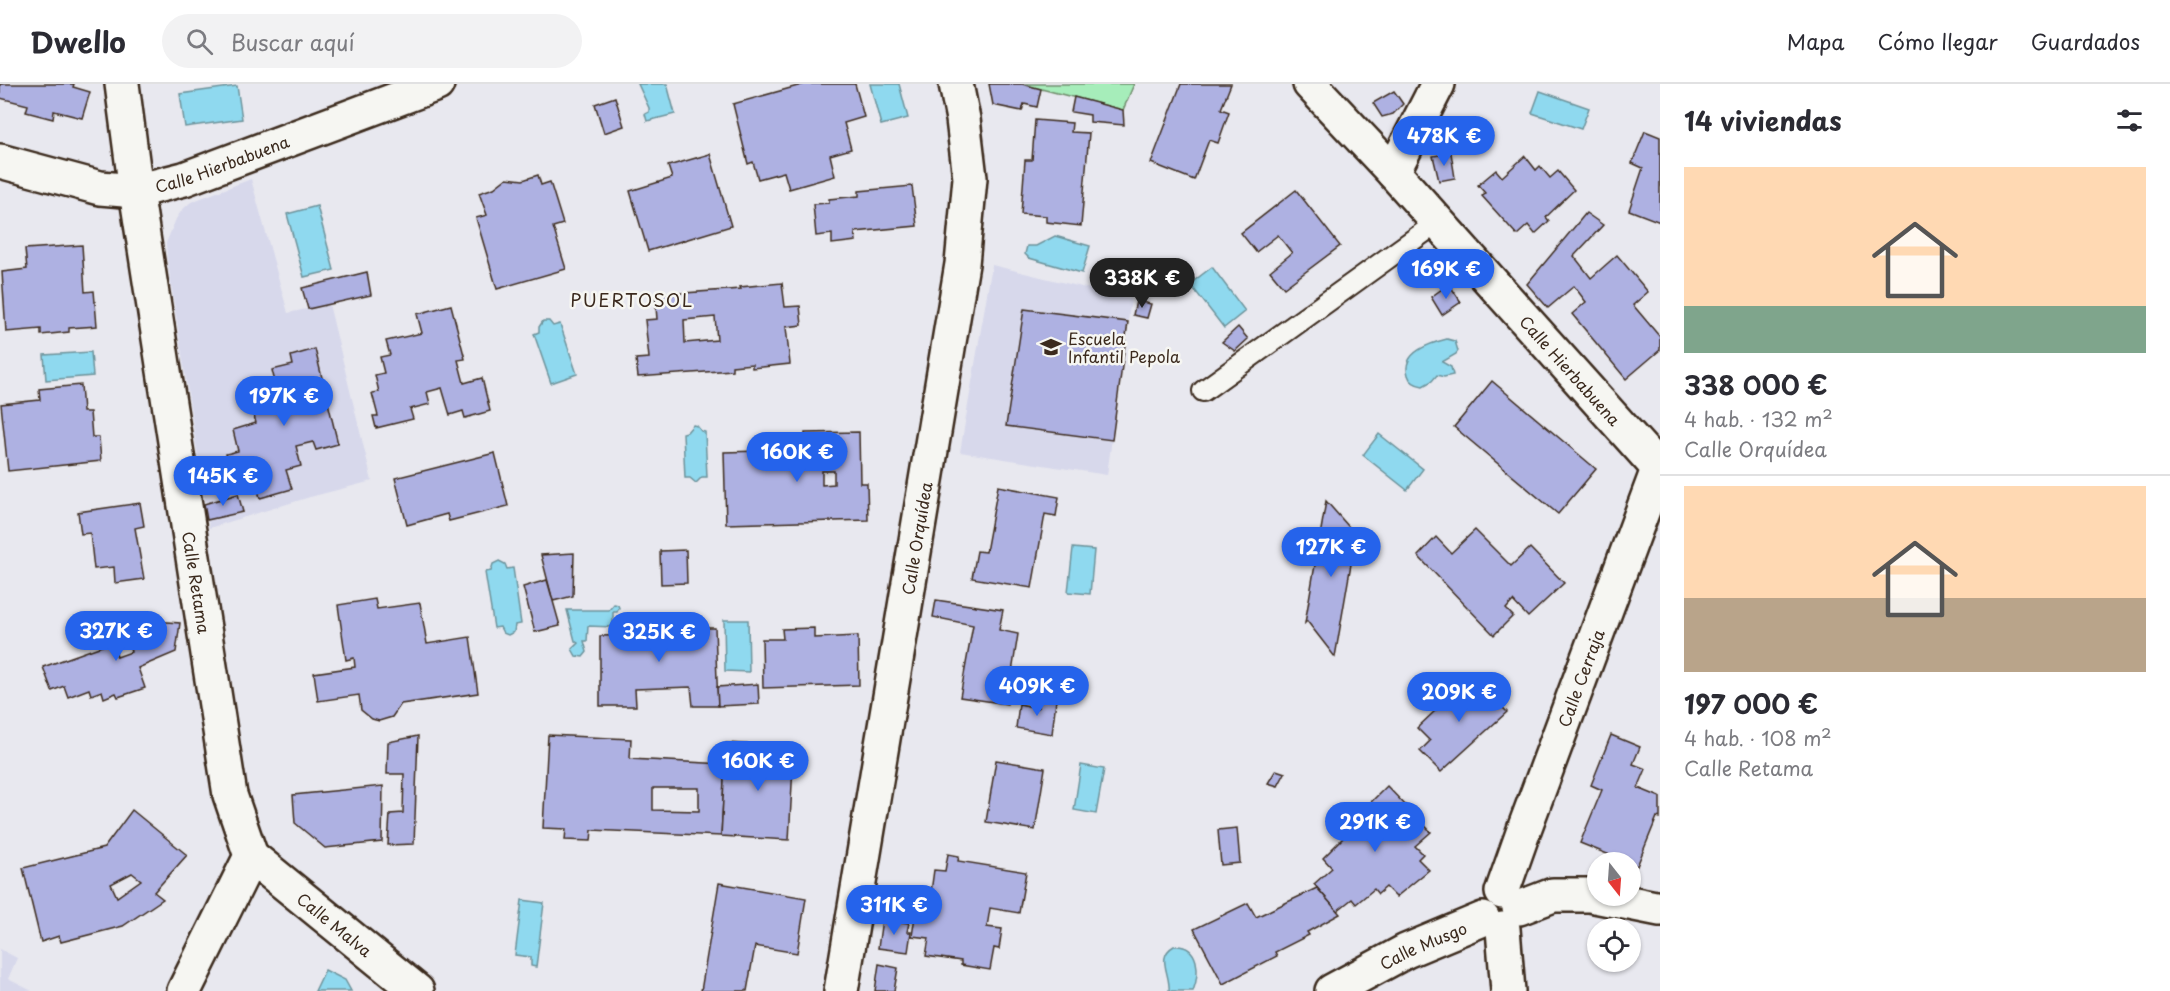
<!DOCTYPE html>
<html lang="es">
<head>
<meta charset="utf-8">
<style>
	:root { --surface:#fff; --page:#f2f2f3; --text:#2b2b33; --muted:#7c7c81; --line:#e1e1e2; --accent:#2563eb }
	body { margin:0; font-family:"Playpen Sans",sans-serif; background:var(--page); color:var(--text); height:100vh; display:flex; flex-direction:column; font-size:22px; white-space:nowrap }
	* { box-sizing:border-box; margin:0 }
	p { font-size:20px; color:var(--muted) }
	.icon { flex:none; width:33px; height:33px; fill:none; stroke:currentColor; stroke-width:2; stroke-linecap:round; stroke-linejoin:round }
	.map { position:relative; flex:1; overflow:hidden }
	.panel { display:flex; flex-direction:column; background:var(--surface); width:510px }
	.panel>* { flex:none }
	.needle { width:39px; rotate:163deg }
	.tools { position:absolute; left:1587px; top:768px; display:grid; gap:12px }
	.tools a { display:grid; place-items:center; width:54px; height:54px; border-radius:50%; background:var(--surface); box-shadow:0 2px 4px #0004; font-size:30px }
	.price { position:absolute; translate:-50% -51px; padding:0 14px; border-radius:21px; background:var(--accent); color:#fff; font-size:20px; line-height:39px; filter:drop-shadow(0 2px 3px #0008) }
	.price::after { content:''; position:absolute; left:50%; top:36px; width:18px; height:14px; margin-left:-9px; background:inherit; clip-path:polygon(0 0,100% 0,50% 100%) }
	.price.on { background:#222; color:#fff }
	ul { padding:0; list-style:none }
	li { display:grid; align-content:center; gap:12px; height:318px; padding:0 24px }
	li+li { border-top:2px solid var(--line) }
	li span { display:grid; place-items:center; height:186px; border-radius:0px; color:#555 }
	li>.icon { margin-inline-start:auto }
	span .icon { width:108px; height:108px; fill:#fffc; stroke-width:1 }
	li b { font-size:26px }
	h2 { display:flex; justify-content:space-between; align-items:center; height:72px; padding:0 24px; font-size:26px }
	header { display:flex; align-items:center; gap:36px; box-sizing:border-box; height:84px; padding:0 30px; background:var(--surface); border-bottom:2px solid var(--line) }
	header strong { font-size:28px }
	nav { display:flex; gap:33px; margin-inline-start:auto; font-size:21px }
	.search { width:420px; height:54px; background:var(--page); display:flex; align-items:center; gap:15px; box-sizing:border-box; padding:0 21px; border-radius:33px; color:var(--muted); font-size:22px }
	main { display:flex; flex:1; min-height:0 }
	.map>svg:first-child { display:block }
	.built { fill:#d7d8eb }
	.green { fill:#a6edba; stroke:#708c6c; stroke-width:1.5 }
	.water { fill:#8fd9ef; stroke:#6d939b; stroke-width:1.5 }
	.building { fill:#aeb1e2; stroke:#3b2a1e; stroke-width:1.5; fill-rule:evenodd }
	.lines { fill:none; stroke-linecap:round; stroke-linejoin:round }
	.lane-casing { stroke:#3b2a1e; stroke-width:24 }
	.street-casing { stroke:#3b2a1e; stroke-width:38 }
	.secondary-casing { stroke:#3b2a1e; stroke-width:38 }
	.lane { stroke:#f6f6f2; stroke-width:20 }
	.street { stroke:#f6f6f2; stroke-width:33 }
	.secondary { stroke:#f6f6f2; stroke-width:33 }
	.labels { text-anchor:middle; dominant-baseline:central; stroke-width:5; stroke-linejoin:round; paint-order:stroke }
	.street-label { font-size:16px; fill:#3b2a1e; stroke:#f6f6f2 }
	.poi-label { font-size:16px; fill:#3b2a1e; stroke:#f6f6f2; text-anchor:start }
	.neighbourhood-label { font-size:18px; letter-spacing:1.5px; fill:#3b2a1e; stroke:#f6f6f2 }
</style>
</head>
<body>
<header>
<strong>Dwello</strong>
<div class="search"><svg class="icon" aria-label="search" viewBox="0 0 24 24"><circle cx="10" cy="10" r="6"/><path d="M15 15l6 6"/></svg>Buscar aquí</div>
<nav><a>Mapa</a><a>Cómo llegar</a><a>Guardados</a></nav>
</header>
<main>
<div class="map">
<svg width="1660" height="907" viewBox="0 0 1660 907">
	<rect width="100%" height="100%" fill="#e8e8ef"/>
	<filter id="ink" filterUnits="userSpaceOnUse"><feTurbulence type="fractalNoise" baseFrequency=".0167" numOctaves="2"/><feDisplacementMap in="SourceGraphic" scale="12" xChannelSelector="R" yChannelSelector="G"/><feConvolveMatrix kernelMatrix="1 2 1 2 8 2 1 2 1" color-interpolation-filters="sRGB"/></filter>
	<g filter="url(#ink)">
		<g class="built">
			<path d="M 251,95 L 288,229 L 329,220 L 372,397 L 310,413 L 209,444 L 167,174 L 166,159 L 176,135 L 182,126 L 191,118 Z"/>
			<path d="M 992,181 L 1131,215 L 1107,391 L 960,368 Z"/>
			<path d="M 0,865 L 17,874 L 8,895 L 32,907 L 0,907 Z"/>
		</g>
		<path class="green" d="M 1022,0 L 1134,0 L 1123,26 Z"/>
		<g class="water">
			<path d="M 638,0 L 667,0 L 675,30 L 647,37 L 645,30 L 649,28 L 649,24 Z"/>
			<path d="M 870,0 L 899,0 L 908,34 L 881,41 Z"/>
			<path d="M 237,2 L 242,35 L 185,43 L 180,10 Z"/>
			<path d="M 1540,7 L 1589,24 L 1581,45 L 1532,29 Z"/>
			<path d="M 317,122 L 334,186 L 304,193 L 287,130 Z"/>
			<path d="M 1055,152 L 1090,162 L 1082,189 L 1029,174 L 1025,170 L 1027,162 L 1036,162 Z"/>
			<path d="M 1212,183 L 1245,227 L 1224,244 L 1190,200 Z"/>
			<path d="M 543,237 L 549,237 L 553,242 L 560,240 L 577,290 L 551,299 L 534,250 L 539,248 L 539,243 Z"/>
			<path d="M 1447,255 L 1455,257 L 1458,267 L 1456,270 L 1442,278 L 1451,283 L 1453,291 L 1444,293 L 1437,291 L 1432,297 L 1423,302 C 1416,301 1410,298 1408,291 C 1401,268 1431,259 1447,255 Z"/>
			<path d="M 91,268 L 93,292 L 46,296 L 44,271 Z"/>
			<path d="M 693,341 L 697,342 L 701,347 L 705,348 L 707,393 L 702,393 L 696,399 L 690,394 L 685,394 L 683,349 L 687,348 Z"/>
			<path d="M 1379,350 L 1423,385 L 1407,406 L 1363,371 Z"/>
			<path d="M 1073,464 L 1094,466 L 1090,510 L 1068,508 Z"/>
			<path d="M 499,477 L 505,480 L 507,485 L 513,484 L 521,540 L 515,541 L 514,548 L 508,551 L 503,549 L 500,543 L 494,544 L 485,488 L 491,487 L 493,480 Z"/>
			<path d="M 614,520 L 618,521 L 619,524 L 617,528 L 613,528 L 613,543 L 588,542 L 587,557 L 584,557 L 587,568 L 583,573 L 576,572 L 572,565 L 578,559 L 575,557 L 567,526 L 609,526 Z"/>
			<path d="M 724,536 L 748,536 L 749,588 L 725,587 Z"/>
			<path d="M 1081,681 L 1104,685 L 1096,730 L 1074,726 Z"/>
			<path d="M 522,816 L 544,819 L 536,883 L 531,882 L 531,873 L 515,871 Z"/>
			<path d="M 1174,862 C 1200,860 1200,889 1193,907 L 1169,907 C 1171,890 1155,873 1174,862 Z"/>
			<path d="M 325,886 L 345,896 L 351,907 L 315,907 Z"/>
		</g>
		<g class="building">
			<path d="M 0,0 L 74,0 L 73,3 L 90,8 L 82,34 L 54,27 L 53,35 L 26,28 L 28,21 L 0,14 Z"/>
			<path d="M 805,0 L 855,0 L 864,33 L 844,39 L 851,65 L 830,71 L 835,92 L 789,105 L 784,88 L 758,95 L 753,78 L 748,80 L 733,20 Z"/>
			<path d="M 989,0 L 1022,0 L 1041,5 L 1037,23 L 1024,20 L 1022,27 L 993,21 Z"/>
			<path d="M 1181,0 L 1231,0 L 1221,25 L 1229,28 L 1218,59 L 1209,56 L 1194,96 L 1151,79 Z"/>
			<path d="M 1394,7 L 1403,20 L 1393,30 L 1382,33 L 1373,19 Z"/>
			<path d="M 615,13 L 624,42 L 604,49 L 595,20 Z"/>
			<path d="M 1074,13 L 1123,26 L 1124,41 L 1090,38 L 1090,31 L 1071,28 Z"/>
			<path d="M 1035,36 L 1072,39 L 1071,48 L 1089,49 L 1081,142 L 1046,138 L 1046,132 L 1021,130 L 1025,76 L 1032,76 Z"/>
			<path d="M 1645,47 L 1660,53 L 1660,138 L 1629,126 L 1643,84 L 1632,79 Z"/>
			<path d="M 1451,69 L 1455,94 L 1439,97 L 1433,72 Z"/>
			<path d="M 710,70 L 731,142 L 648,167 L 630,107 L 672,94 L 668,82 Z"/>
			<path d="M 1525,72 L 1536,86 L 1540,82 L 1550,94 L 1558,87 L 1574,106 L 1546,133 L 1549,137 L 1535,150 L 1528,141 L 1517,151 L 1482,112 L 1485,109 L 1478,101 L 1496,86 L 1502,93 Z"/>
			<path d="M 538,91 L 541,101 L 550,98 L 563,140 L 553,143 L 566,185 L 497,205 L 476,134 L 487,131 L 479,109 L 494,104 L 507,94 L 523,96 Z"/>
			<path d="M 912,102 L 917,142 L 855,148 L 856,157 L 832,160 L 832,150 L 816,152 L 813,120 L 829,119 L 829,115 L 859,112 L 859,107 Z"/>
			<path d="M 1296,106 L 1340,162 L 1284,204 L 1270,187 L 1292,169 L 1278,151 L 1256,168 L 1241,149 Z"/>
			<path d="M 1586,129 L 1603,141 L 1574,172 L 1591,194 L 1617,171 L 1648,208 L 1633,221 L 1660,253 L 1660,266 L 1626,295 L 1572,230 L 1586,218 L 1574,202 L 1548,224 L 1527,200 Z"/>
			<path d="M 82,161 L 85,208 L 94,207 L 97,242 L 69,244 L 69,248 L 41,251 L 41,245 L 6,248 L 2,188 L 27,185 L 25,165 Z"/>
			<path d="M 367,188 L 371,211 L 308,225 L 302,204 Z"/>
			<path d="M 782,199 L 785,223 L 800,222 L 802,241 L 786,243 L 790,280 L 752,284 L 752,280 L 732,282 L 732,286 L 638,293 L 636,275 L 649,274 L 645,236 L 657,235 L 655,211 L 741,205 L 740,203 ZM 715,233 L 717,256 L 685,259 L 684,236 Z"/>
			<path d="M 1449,200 L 1461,218 L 1442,231 L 1431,213 Z"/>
			<path d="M 1136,217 L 1151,220 L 1147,234 L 1133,231 Z"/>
			<path d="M 451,221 L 465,275 L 458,276 L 464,299 L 482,294 L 490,327 L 465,334 L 463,327 L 450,331 L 442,304 L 427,308 L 430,320 L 410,325 L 413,335 L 376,344 L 373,332 L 378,332 L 372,309 L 379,308 L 375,291 L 384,289 L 380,273 L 390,271 L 386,257 L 422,249 L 417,230 Z"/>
			<path d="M 1024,225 L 1128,238 L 1112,356 L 1006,342 Z"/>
			<path d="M 1238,243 L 1248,255 L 1235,267 L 1222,258 Z"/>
			<path d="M 315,265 L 338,360 L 316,366 L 313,358 L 296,362 L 301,382 L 286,386 L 292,405 L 260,414 L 254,390 L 233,396 L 226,370 L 238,367 L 233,346 L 256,339 L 250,318 L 278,310 L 272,286 L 293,281 L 291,272 Z"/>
			<path d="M 1492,297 L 1596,385 L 1558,430 L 1454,343 Z"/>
			<path d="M 81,301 L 83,328 L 90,328 L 92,353 L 99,353 L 101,377 L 8,387 L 1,320 L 40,316 L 39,305 Z"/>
			<path d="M 859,348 L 860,399 L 867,399 L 868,436 L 726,440 L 724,368 L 805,366 L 805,349 ZM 822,387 L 834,387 L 834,400 L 822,401 Z"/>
			<path d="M 495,369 L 508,422 L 449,437 L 447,430 L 407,441 L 395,394 Z"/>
			<path d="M 998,402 L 1059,413 L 1056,432 L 1045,430 L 1032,504 L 972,494 L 977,467 L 986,468 Z"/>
			<path d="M 238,410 L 243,428 L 207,436 L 204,420 Z"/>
			<path d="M 1326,417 L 1356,451 L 1335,573 L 1307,537 L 1305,539 Z"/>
			<path d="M 140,419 L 144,442 L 135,444 L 144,495 L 115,499 L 114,483 L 94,485 L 90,449 L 81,450 L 78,428 Z"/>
			<path d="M 1475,446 L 1511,482 L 1530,464 L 1564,499 L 1528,533 L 1513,517 L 1506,525 L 1513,532 L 1494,551 L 1418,472 L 1436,453 L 1451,469 Z"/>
			<path d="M 686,466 L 687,499 L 661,500 L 660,467 Z"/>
			<path d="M 574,469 L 573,512 L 553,517 L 541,471 Z"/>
			<path d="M 547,496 L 560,542 L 535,548 L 523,503 Z"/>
			<path d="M 375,515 L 377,525 L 420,519 L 427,560 L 470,553 L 478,609 L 401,620 L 392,633 L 379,637 L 372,635 L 361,626 L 359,611 L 318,617 L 314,589 L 355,583 L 354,574 L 346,576 L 338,521 Z"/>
			<path d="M 936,516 L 1003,526 L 999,546 L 1018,550 L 1007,620 L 960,613 L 973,541 L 933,533 Z"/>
			<path d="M 124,535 L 180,539 L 176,568 L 138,584 L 145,604 L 118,613 L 116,609 L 104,614 L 102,607 L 91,611 L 89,605 L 68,613 L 64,602 L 52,607 L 43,583 L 113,558 L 117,573 L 131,568 Z"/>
			<path d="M 642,536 L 691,536 L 691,544 L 715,544 L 718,622 L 693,622 L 691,603 L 635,605 L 636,622 L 600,622 L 600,552 L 642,551 Z"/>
			<path d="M 814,544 L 814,554 L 858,552 L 859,601 L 763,604 L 762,555 L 783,555 L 782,545 Z"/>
			<path d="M 1472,592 L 1507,628 L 1441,688 L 1420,667 L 1430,657 L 1417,644 Z"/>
			<path d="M 758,600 L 759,620 L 718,622 L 717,603 Z"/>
			<path d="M 1039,614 L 1056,616 L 1052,650 L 1016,644 L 1019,620 L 1038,624 Z"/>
			<path d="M 548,651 L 631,655 L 630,675 L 725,680 L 721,752 L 592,746 L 591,757 L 565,756 L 566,745 L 543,744 ZM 653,704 L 699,704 L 699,727 L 653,726 Z"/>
			<path d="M 1611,651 L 1640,663 L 1633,680 L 1646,685 L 1638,704 L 1660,713 L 1660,734 L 1657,733 L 1637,782 L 1580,759 L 1602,706 L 1591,701 Z"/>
			<path d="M 418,652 L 414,760 L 388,761 L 390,730 L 403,729 L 404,690 L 387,690 L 388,658 Z"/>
			<path d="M 726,659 L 794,663 L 789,756 L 721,752 Z"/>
			<path d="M 996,676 L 1045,684 L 1035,746 L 986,738 Z"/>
			<path d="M 1276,686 L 1285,689 L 1278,702 L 1268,699 Z"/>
			<path d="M 383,702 L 382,758 L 325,764 L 295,739 L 293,711 Z"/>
			<path d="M 1387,702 L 1431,748 L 1415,762 L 1423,770 L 1418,775 L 1429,786 L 1396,813 L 1386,803 L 1378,810 L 1374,805 L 1356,820 L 1352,815 L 1337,827 L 1314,800 L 1332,784 L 1323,774 L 1347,750 L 1343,746 Z"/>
			<path d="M 132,726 L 187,771 L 154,808 L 163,815 L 123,842 L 61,858 L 59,852 L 41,858 L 23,784 L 104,764 ZM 132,789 L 141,796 L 117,813 L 111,800 Z"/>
			<path d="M 1237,744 L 1240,779 L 1221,781 L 1218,746 Z"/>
			<path d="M 948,770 L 959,772 L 958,777 L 1026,788 L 1019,829 L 990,824 L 987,843 L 1002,845 L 999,865 L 994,864 L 990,886 L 961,881 L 961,877 L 926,872 L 929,854 L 912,852 L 918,813 L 930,815 L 934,786 L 945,787 Z"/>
			<path d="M 719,799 L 806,814 L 797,869 L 755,862 L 747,907 L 701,907 Z"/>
			<path d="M 1317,804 L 1340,830 L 1307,848 L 1309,851 L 1275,868 L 1277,872 L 1223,900 L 1194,845 L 1248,819 L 1256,833 Z"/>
			<path d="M 882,835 L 909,839 L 907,848 L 911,848 L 908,868 L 878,864 Z"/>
			<path d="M 879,880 L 898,884 L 894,907 L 875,907 Z"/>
		</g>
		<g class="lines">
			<defs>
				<path id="lane" d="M 1203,307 L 1438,138"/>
				<g id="street">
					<path id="s1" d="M 122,0 L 136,107 L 230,711 L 251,772 L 184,907"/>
					<path id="s2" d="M 1310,0 L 1393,88 L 1660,386"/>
					<path id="s3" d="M 0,77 L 100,104 L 136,107 L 184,95 L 437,0"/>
					<path d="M 1393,88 L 1438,0"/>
					<path id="s4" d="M 251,772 L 417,907"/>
					<path id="s5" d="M 1502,808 L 1525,743 L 1660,380"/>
					<path d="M 1519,824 L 1553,811 L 1590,811 L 1660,825"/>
					<path d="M 1503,845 L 1508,907"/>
					<path id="s6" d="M 1332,907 L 1406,867 L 1483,835"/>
				</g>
				<g id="secondary">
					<path id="s7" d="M 841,907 L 962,180 L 970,94 L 963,35 L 956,0"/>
				</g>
			</defs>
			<use href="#lane" class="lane-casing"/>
			<use href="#street" class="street-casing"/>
			<use href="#secondary" class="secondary-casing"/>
			<use href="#lane" class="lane"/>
			<use href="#street" class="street"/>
			<use href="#secondary" class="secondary"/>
		</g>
	</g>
	<defs>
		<symbol id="school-bare" viewBox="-9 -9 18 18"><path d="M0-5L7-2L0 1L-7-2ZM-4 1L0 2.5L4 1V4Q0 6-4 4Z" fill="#3b2a1e" stroke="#f6f6f2" stroke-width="2.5" paint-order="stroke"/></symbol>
	</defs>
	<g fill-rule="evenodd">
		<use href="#school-bare" x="1036" y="248" width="30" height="30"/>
	</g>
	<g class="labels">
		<g class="street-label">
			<text stroke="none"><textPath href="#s3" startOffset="230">Calle Hierbabuena</textPath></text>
			<text stroke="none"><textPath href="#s2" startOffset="387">Calle Hierbabuena</textPath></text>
			<text stroke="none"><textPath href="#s7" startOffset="459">Calle Orquídea</textPath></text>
			<text stroke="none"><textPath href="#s1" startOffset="504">Calle Retama</textPath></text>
			<text stroke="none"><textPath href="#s5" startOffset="228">Calle Cerraja</textPath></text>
			<text stroke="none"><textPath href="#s4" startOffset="108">Calle Malva</textPath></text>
			<text stroke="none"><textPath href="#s6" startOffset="102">Calle Musgo</textPath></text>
		</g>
		<g class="poi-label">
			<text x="1068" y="254">Escuela<tspan x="1068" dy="18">Infantil Pepola</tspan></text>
		</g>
		<g class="neighbourhood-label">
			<text x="632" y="215">PUERTOSOL</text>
		</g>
	</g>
</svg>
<div class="tools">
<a><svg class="needle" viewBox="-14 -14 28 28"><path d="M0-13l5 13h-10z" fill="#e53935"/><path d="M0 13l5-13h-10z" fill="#7c7c81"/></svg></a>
<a><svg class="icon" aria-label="locate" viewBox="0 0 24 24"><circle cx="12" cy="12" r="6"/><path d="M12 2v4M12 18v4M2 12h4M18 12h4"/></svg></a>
</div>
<b class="price" style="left:1444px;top:83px">478K €</b>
<b class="price" style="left:1446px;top:216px">169K €</b>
<b class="price on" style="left:1142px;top:225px">338K €</b>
<b class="price" style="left:284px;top:343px">197K €</b>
<b class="price" style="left:797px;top:399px">160K €</b>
<b class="price" style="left:223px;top:423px">145K €</b>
<b class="price" style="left:1331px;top:494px">127K €</b>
<b class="price" style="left:116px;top:578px">327K €</b>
<b class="price" style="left:659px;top:579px">325K €</b>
<b class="price" style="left:1037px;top:633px">409K €</b>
<b class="price" style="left:1459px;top:639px">209K €</b>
<b class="price" style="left:758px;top:708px">160K €</b>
<b class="price" style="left:1375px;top:769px">291K €</b>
<b class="price" style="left:894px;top:852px">311K €</b>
</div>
<section class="panel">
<h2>14 viviendas<svg class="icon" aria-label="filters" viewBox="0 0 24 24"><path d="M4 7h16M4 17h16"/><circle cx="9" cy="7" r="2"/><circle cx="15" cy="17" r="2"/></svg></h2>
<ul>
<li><span style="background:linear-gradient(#ffd9b3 75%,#7fa58c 0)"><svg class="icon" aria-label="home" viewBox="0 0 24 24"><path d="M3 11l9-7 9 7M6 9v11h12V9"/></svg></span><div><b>338 000 €</b><p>4 hab. · 132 m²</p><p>Calle Orquídea</p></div></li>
<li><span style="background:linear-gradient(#ffd9b3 60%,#b9a48a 0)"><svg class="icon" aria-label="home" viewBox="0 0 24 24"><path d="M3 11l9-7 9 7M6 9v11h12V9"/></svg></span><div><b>197 000 €</b><p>4 hab. · 108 m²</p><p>Calle Retama</p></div></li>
</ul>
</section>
</main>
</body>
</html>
